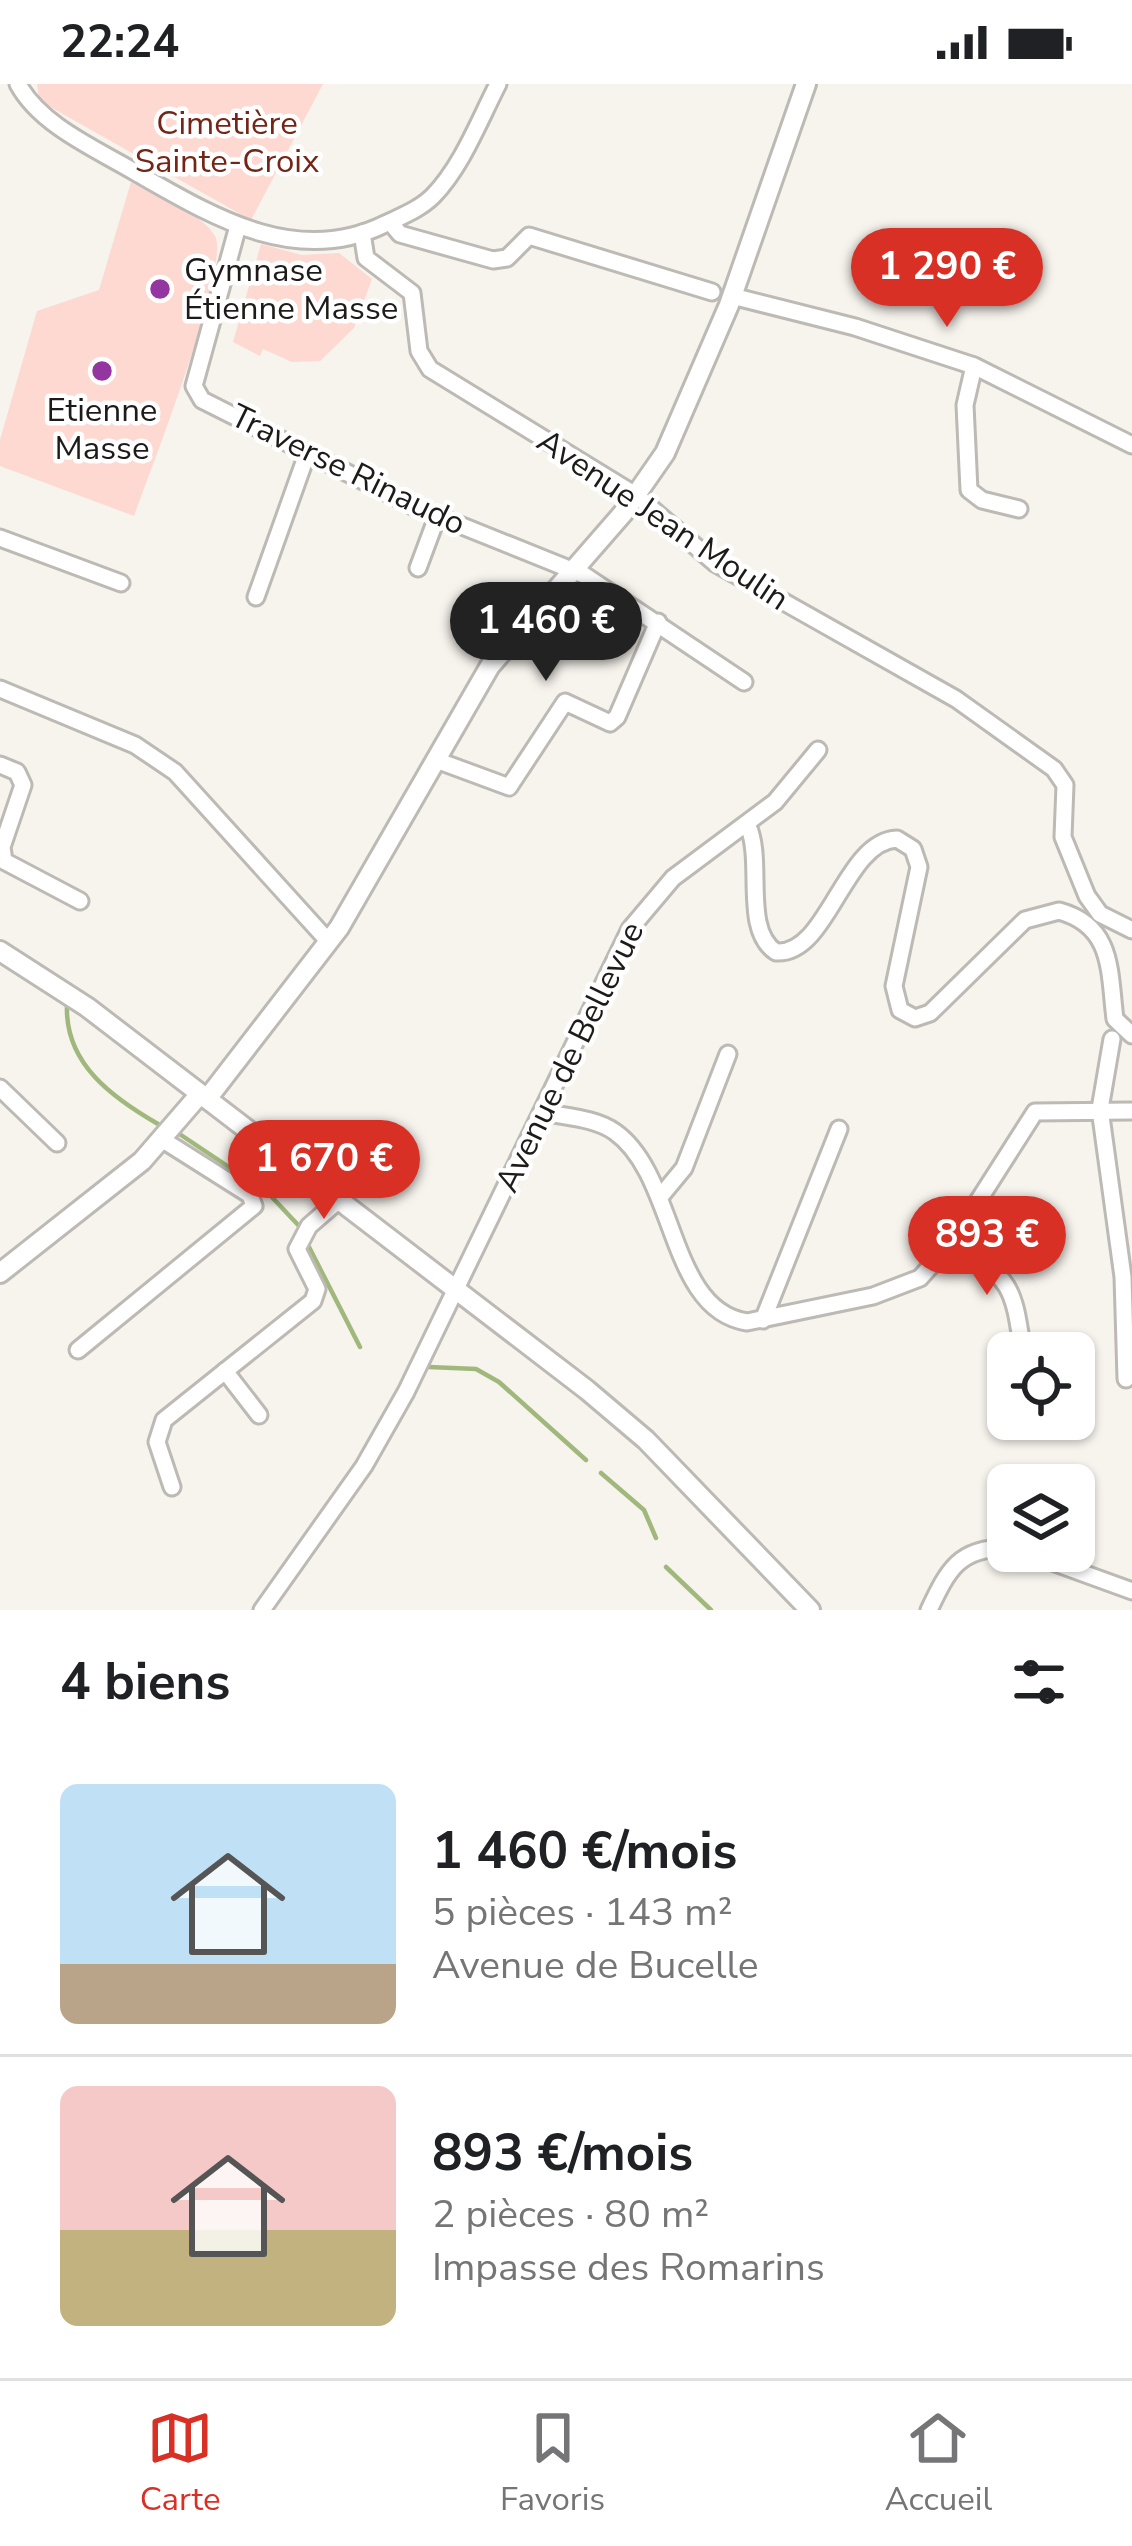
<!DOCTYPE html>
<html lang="fr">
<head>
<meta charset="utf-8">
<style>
	:root { --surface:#fff; --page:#f6f6f6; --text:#202124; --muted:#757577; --line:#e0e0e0; --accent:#d93025 }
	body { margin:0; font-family:"Nunito Sans",sans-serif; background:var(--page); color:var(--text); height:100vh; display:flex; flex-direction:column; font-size:45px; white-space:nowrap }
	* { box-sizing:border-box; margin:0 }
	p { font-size:39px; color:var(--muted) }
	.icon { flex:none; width:66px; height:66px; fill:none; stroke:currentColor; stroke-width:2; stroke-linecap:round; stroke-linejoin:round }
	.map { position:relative; height:1526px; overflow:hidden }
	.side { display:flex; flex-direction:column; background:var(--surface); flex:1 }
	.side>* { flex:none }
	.controls { position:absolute; left:987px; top:1248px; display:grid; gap:24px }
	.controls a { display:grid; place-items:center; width:108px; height:108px; border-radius:18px; background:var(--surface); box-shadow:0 3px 9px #0004; font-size:60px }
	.price { position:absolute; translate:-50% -102px; padding:0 27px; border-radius:42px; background:var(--accent); color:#fff; font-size:39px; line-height:78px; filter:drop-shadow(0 3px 6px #0008) }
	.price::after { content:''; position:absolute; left:50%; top:72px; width:36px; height:27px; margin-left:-18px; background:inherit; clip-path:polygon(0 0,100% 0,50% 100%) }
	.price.active { background:#222; color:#fff }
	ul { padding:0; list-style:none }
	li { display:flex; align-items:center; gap:36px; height:300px; padding:0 60px }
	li+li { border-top:3px solid var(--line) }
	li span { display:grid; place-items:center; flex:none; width:336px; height:240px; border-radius:18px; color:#555 }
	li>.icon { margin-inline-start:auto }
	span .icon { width:144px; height:144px; fill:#fffc; stroke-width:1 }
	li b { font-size:51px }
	h2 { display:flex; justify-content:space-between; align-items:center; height:144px; padding:0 60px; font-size:51px }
	.status { display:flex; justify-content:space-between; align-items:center; height:84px; padding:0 60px; background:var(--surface); direction:ltr }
	.status svg { height:33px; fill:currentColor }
	.tabs { display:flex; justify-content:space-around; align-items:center; height:168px; border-top:3px solid var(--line); background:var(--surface); font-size:33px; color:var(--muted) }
	.tabs a { display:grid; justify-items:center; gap:6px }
	.tabs .active { color:var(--accent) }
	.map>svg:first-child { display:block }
	.green { fill:#fdd9d1 }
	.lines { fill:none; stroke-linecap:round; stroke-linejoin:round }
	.stream { stroke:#a0b87c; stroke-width:4.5 }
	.minor-casing { stroke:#bdb9b4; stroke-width:21 }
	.tertiary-casing { stroke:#bdb9b4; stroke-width:24 }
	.minor { stroke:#fff; stroke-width:15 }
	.tertiary { stroke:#fff; stroke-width:18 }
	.poi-dot { fill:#94369f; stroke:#fff; stroke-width:4.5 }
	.labels { text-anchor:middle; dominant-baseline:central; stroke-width:9; stroke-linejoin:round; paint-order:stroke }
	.park-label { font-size:33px; fill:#752515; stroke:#fff }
	.poi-label { font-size:33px; fill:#1c1b19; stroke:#fff; text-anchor:start }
	.street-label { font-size:33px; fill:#1c1b19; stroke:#fff }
</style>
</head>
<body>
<div class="status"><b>22:24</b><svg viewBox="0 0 49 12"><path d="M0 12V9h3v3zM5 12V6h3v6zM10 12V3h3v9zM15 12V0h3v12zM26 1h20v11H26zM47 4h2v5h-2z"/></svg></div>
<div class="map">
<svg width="1132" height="1526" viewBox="0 0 1132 1526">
	<rect width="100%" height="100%" fill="#f7f3ed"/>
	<g class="green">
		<path d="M 37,0 L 323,0 L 251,136 L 54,25 L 39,15 Z"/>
		<path d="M 131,98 C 155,112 201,128 215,152 C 231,181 149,390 134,432 L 0,382 L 0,356 L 37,227 L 99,206 Z"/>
		<path d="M 261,160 L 302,171 L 339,169 L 372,195 L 354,244 L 320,277 L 292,278 L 263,265 L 260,272 L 233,258 Z"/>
	</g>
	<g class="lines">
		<g class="stream">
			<path d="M 67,922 C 65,980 113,1014 158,1040"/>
			<path d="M 181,1051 L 269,1110 L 300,1143"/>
			<path d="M 309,1163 L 360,1263"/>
			<path d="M 429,1283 L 476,1285 L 499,1298 L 586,1376"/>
			<path d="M 601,1389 L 644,1426 L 656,1454"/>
			<path d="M 666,1483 L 711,1526"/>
		</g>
		<defs>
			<g id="minor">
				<path d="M 18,0 C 40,41 96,65 135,88 C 212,132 296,184 385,140 C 402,132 420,125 433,112 C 462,82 479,37 498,0"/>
				<path d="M 390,138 L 400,150 L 493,176 L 507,174 L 529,152 L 712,208"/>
				<path d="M 238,142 L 194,302 L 202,316 L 415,423 L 584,491 L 744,598"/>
				<path d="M 362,149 L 366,174 L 412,209 L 419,267 L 430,285 L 637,412 L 715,479 L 956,615 L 1054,685 L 1065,701 L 1063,753 L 1087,812 L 1100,830 L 1132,846"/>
				<path d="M 732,212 L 855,243 L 974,282 L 1132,361"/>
				<path d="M 974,282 L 965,321 L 969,406 L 982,416 L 1019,425"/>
				<path d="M 0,454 L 121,499"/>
				<path d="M 418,484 L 437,433"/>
				<path d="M 256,513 L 307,370"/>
				<path d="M 0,605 L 135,661 L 175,688 L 329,858"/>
				<path d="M 436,676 L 509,703 L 565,618 L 610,639 L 617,633 L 658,538"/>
				<path d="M 0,681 L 17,688 L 23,701 L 2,763 L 4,777 L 80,817"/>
				<path d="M 748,742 C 764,777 742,846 776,868 C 828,872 844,757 897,755 L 913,765 L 919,783 L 894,902 L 900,926 L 915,934 L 930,929 L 1025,836 L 1059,827 C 1114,842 1109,888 1115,935 L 1132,951"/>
				<path d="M 1112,955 L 1100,1025 L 1123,1193 L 1126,1295"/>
				<path d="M 0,1004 L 57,1059"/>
				<path d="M 543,1028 C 566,1033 596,1034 615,1048 C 677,1092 668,1226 747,1238 L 873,1212 L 920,1194 L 952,1158 L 1035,1028 L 1132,1027"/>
				<path d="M 660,1113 L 684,1084 L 728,970"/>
				<path d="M 952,1158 C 1012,1196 1013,1200 1023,1269"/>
				<path d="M 763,1236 L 839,1045"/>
				<path d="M 78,1266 L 254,1122 L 250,1111 L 163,1056"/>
				<path d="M 225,1287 L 259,1331"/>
				<path d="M 172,1403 L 157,1358 L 164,1336 L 313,1217 L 317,1205 L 297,1165 L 309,1142 L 339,1116"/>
				<path d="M 1022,1467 L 1132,1507"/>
				<path d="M 262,1526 L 364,1382 L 406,1308 L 630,845 L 673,794 L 775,718 L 818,666"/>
				<path d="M 929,1526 C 948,1486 959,1463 1008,1464"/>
			</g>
			<g id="tertiary">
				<path d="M 0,867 L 87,923 L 587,1306 L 646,1356 L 810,1526"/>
				<path d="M 207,1015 L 339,844 L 490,582 L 624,428 L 665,369 L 729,221 L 806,0"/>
				<path d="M 0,1189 L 142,1077 L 200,1010"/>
			</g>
		</defs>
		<use href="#minor" class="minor-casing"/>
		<use href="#tertiary" class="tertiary-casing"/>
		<use href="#minor" class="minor"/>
		<use href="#tertiary" class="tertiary"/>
	</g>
	<g class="poi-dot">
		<circle cx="160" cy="205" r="12"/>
		<circle cx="102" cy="287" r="12"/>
	</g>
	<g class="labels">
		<g class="park-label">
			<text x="227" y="39">Cimetière<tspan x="227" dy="38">Sainte-Croix</tspan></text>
		</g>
		<g class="poi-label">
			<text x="184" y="186">Gymnase<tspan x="184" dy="38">Étienne Masse</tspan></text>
			<text x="102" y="326" text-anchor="middle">Etienne<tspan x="102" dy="38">Masse</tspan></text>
		</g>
		<g class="street-label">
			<text transform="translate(348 386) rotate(26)">Traverse Rinaudo</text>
			<text transform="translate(663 436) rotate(34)">Avenue Jean Moulin</text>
			<text transform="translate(570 973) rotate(-64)">Avenue de Bellevue</text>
		</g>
	</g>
</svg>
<div class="controls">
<a><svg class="icon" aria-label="locate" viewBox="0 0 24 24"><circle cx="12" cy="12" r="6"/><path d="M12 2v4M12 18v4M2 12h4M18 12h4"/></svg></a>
<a><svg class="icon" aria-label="layers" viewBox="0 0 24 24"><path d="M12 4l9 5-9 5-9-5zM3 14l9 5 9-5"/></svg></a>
</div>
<b class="price" style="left:947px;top:246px">1 290 €</b>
<b class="price active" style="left:546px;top:600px">1 460 €</b>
<b class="price" style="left:324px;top:1138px">1 670 €</b>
<b class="price" style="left:987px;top:1214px">893 €</b>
</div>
<section class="side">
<h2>4 biens<svg class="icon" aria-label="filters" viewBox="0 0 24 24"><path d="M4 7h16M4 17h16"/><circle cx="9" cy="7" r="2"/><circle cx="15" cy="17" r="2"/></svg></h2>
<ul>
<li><span style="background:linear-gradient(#bfe0f5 75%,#b9a48a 0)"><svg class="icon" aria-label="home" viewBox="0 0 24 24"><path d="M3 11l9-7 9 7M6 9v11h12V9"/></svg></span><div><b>1 460 €/mois</b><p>5 pièces · 143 m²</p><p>Avenue de Bucelle</p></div></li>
<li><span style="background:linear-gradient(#f6c9c9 60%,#c2b280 0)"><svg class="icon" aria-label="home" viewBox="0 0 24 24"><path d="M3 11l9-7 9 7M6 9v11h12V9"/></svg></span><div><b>893 €/mois</b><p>2 pièces · 80 m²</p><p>Impasse des Romarins</p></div></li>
</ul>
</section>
<nav class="tabs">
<a class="active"><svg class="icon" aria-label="map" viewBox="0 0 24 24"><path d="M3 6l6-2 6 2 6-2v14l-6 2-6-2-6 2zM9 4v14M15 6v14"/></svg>Carte</a>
<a><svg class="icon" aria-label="saved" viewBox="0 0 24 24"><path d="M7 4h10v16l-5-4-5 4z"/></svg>Favoris</a>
<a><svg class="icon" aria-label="home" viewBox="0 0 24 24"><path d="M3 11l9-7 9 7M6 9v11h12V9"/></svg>Accueil</a>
</nav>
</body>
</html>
